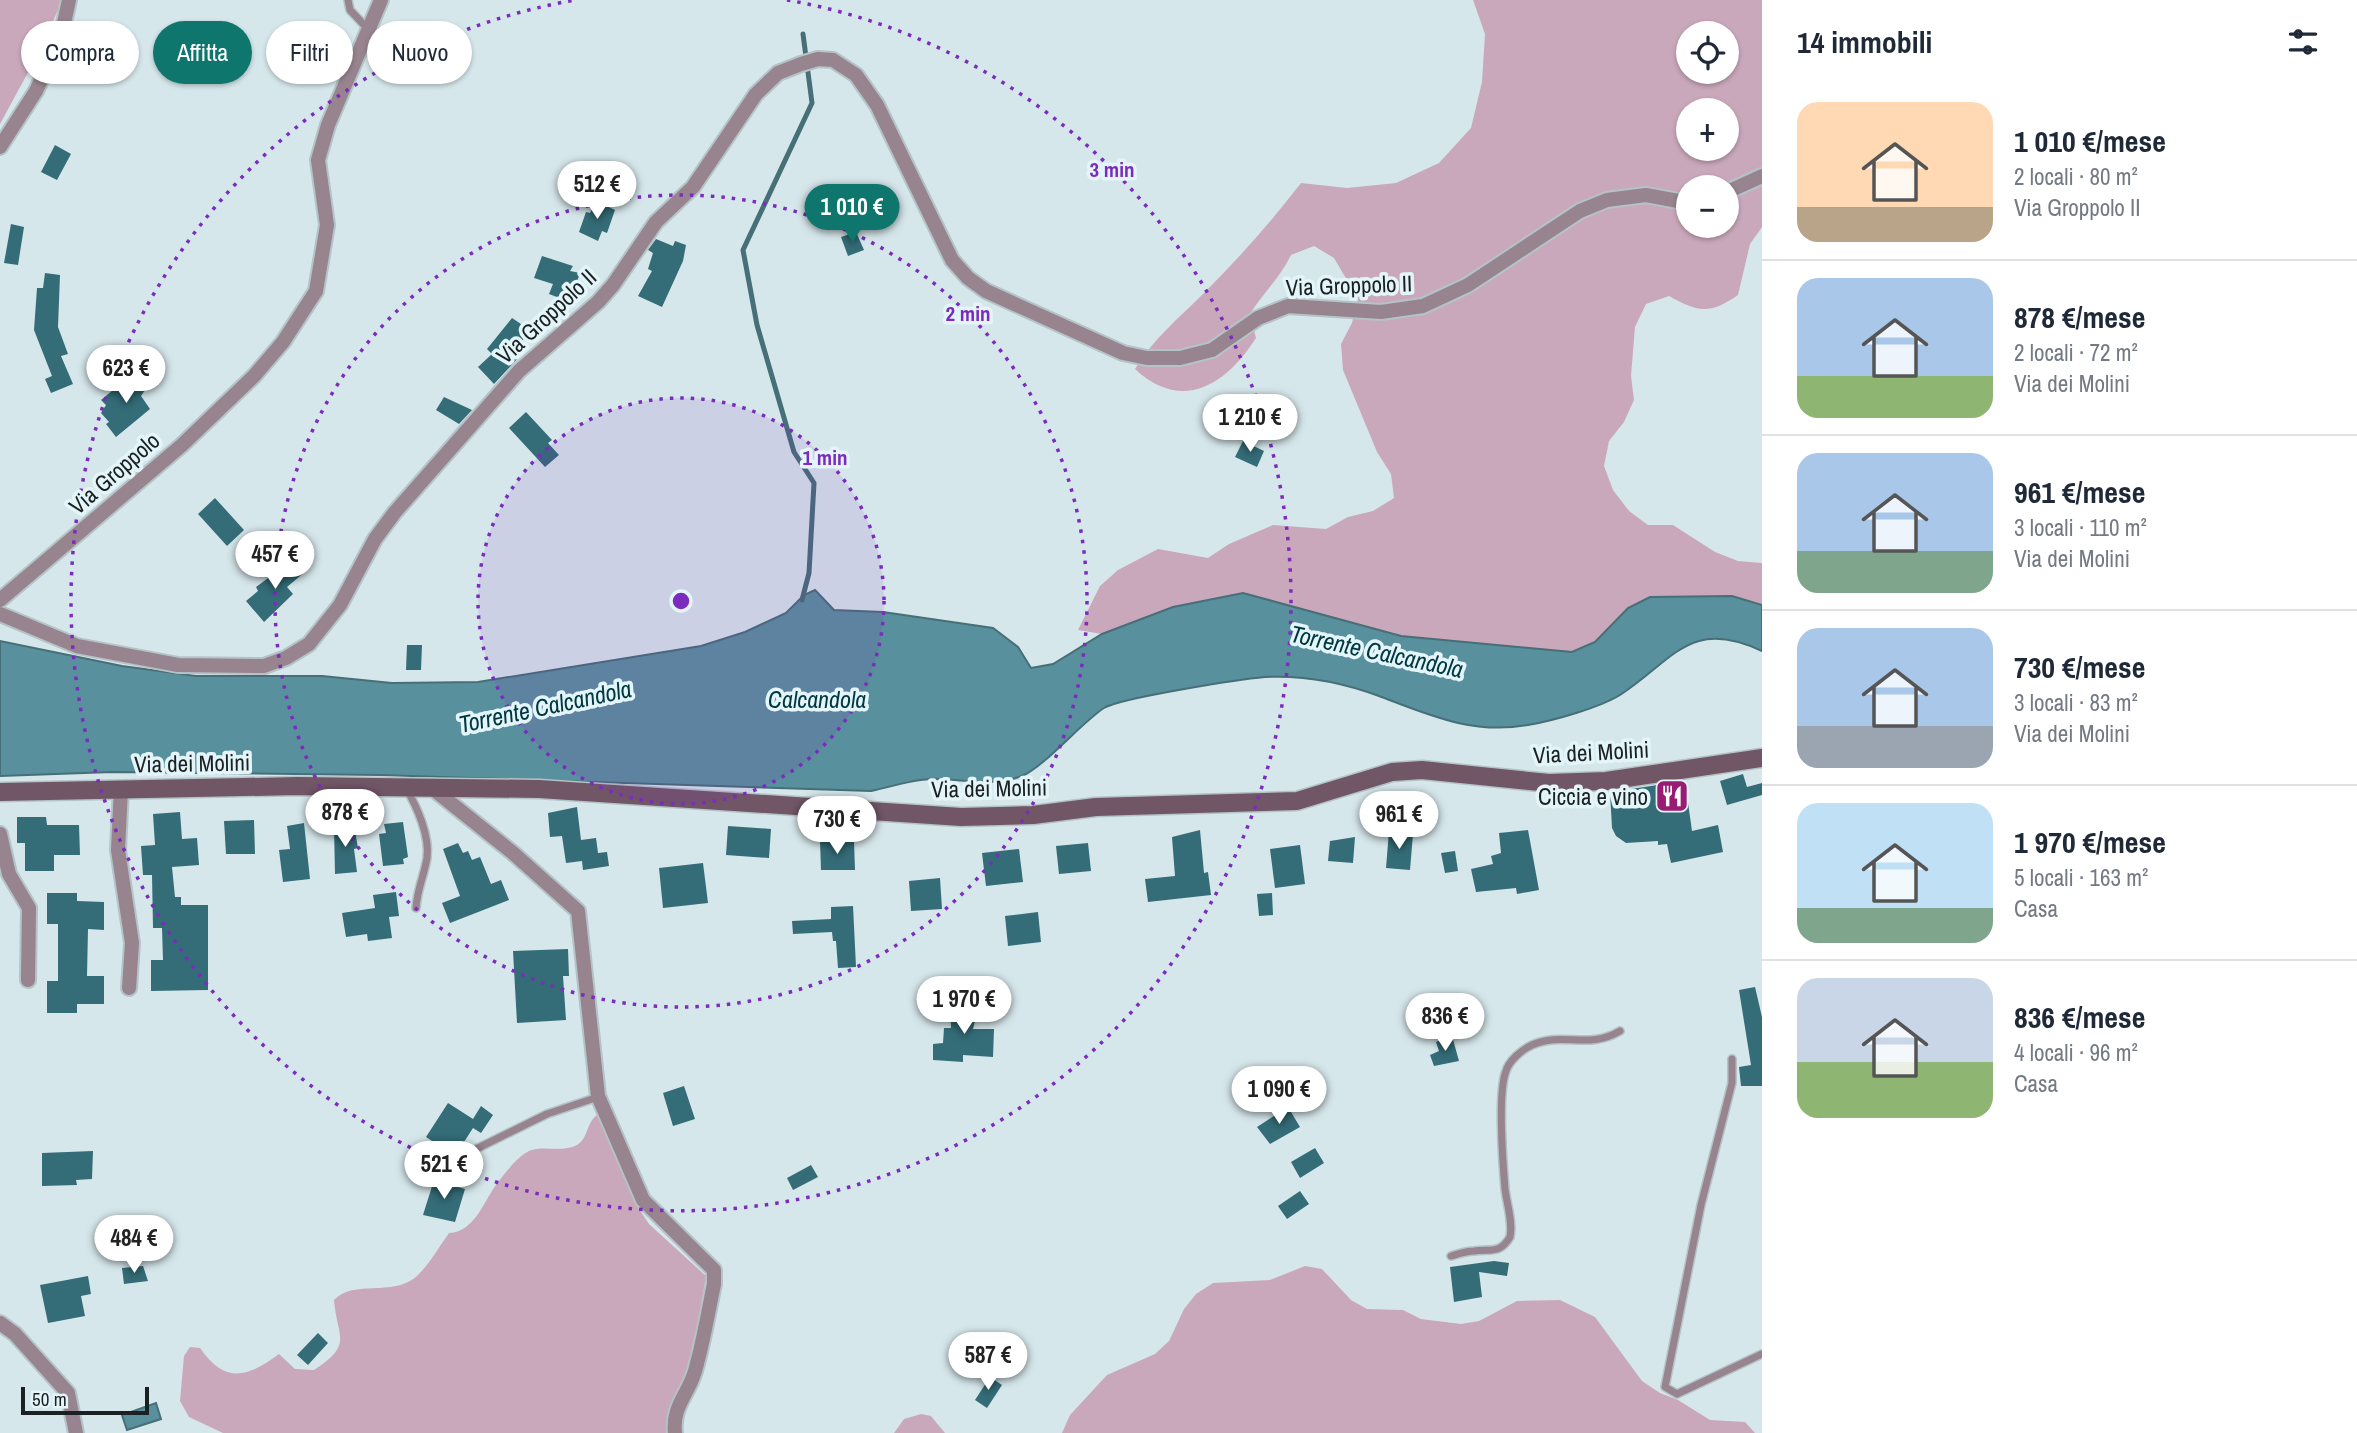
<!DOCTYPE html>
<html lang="it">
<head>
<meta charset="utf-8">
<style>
	:root { --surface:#fff; --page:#f2f2f3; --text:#1f2937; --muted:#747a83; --line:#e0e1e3; --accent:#0f766e }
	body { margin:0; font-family:"Archivo Narrow",sans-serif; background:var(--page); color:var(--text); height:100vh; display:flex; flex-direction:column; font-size:26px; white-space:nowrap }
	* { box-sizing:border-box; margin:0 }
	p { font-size:23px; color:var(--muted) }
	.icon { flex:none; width:38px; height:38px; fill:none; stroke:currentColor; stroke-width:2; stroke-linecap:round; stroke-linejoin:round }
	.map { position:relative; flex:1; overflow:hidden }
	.drawer { display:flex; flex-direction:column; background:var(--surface); width:595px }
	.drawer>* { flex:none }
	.hud { position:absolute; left:21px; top:21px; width:665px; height:63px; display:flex; gap:14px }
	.controls { position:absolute; left:1676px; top:21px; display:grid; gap:14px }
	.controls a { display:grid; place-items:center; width:63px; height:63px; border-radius:50%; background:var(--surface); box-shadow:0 2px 5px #0004; font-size:35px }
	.scale { position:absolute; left:21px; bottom:18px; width:128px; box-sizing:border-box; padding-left:7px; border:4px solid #1b2123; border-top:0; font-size:19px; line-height:24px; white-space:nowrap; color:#1b2123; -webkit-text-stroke:5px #e3f5f9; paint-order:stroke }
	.price { position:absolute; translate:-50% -60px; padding:0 16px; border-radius:24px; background:#fff; color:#222; font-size:23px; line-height:46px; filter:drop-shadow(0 2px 4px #0008) }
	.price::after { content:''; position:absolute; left:50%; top:42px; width:21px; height:16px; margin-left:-10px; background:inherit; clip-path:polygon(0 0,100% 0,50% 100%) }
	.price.selected { background:var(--accent); color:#fff }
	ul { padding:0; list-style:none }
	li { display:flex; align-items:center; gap:21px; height:175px; padding:0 35px }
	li+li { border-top:2px solid var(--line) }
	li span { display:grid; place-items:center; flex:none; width:196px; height:140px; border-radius:21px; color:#555 }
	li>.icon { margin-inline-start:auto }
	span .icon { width:84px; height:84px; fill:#fffc; stroke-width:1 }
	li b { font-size:30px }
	h2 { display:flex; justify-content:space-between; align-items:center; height:84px; padding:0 35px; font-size:30px }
	.tag { padding:0 24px; border-radius:32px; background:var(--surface); box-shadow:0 2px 5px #0004; font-size:24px; line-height:63px }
	.tag.selected { background:var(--accent); color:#fff }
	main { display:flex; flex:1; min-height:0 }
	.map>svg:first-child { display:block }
	.green { fill:#caa8bb; fill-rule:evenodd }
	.water { fill:#59909d; stroke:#466f78; stroke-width:2 }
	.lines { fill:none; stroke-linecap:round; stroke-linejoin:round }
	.stream { stroke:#466f78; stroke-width:5 }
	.building { fill:#346c77 }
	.lane-casing { stroke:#b4c3c7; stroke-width:10 }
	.street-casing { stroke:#b4c3c7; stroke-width:18 }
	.secondary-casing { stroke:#b4c3c7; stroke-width:21 }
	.lane { stroke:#97848e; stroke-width:7 }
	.street { stroke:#97848e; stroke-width:14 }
	.secondary { stroke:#715666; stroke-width:18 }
	.ring { fill:none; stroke:#7b2cbf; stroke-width:3.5; stroke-dasharray:3.5 7 }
	.labels { text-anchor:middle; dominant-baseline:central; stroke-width:7; stroke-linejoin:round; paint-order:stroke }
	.street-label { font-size:23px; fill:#1b2123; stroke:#e3f5f9 }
	.poi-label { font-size:23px; fill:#1b2123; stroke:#e3f5f9; text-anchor:end }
	.water-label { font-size:24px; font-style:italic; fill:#003741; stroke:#e3f5f9 }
	.centre { fill:#7b2cbf; stroke:#e3f5f9; stroke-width:3.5 }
	.ring-label { font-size:21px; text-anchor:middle; font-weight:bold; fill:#7b2cbf; stroke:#e3f5f9; stroke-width:7; stroke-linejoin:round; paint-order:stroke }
</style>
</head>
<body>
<main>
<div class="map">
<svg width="1762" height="1433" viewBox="0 0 1762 1433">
	<rect width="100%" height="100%" fill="#d6e7eb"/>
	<g class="green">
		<path d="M 0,0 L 62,0 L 44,43 L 0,124 Z"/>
		<path d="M 1473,0 L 1762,0 L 1762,227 L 1750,244 L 1738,295 C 1709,315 1698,312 1669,296 L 1646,304 L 1635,327 L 1631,376 L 1634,400 L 1624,422 L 1609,441 L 1604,466 L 1613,490 L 1629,511 L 1648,525 L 1673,525 L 1715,552 L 1738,561 L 1762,563 L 1762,605 L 1732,596 L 1628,608 L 1595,642 L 1572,652 L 1401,636 L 1243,593 L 1173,607 L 1102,634 L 1078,630 L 1100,586 L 1118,570 L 1158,549 L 1208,558 L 1229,544 L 1273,525 L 1326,529 L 1348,517 L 1373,511 L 1394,498 L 1391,474 L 1377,452 L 1343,370 L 1341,344 L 1352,323 L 1358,299 L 1334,258 L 1314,246 L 1291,255 C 1280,278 1263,293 1250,314 L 1256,338 C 1226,385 1182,413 1135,369 C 1153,339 1179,318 1204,293 C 1238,259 1271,222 1301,183 L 1347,188 L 1396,183 L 1439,163 L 1471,128 L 1482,82 L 1485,34 ZM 1689,33 L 1727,33 L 1727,72 L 1689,72 ZM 1689,110 L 1727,110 L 1727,149 L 1689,149 ZM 1689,187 L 1727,187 L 1727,226 L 1689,226 Z"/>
		<path d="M 597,1115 L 639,1209 L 649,1224 L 706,1276 L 690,1371 L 669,1433 L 223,1433 L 189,1417 L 180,1401 L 184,1356 L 190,1347 L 200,1348 C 225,1384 247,1378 279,1354 L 295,1369 L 314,1370 C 354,1344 337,1338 334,1300 C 354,1279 392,1297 416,1277 C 429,1265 439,1247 449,1233 C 476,1232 484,1199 499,1181 C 506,1172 518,1156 529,1151 C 543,1145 562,1153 577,1145 C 588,1139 586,1123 597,1115 Z"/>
		<path d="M 1305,1266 L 1322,1269 L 1351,1300 L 1367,1309 L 1403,1310 L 1421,1319 L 1461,1324 L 1479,1321 L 1517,1301 L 1560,1300 L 1595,1317 L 1642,1381 L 1660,1393 L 1678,1400 L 1710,1420 L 1745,1422 L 1755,1433 L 1062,1433 L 1070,1415 L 1107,1375 L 1155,1354 L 1169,1341 L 1184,1309 L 1196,1294 L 1213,1283 L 1270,1280 Z"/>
		<path d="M 921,1414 L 931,1416 L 945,1433 L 894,1433 L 904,1419 Z"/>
	</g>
	<g class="water">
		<path d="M 815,590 L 834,610 L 883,612 L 993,628 L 1018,647 L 1031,668 L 1053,664 L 1102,634 L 1173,607 L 1243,593 L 1401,636 L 1572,652 L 1595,642 L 1628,608 L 1650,597 L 1732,596 L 1762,605 L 1762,651 C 1691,618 1675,658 1623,693 C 1603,707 1552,721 1528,725 C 1473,735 1429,715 1379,696 C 1344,683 1303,675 1265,677 C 1241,679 1120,698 1104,708 C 1081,723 1044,767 1022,776 C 993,787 963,779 933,779 C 913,779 891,787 871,791 L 380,775 L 112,772 L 0,776 L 0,641 L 122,666 L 196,676 L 322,676 L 392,683 L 478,682 L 701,646 L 745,632 L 786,613 L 804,595 Z"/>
		<path d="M 156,1403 L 161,1419 L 127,1430 L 122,1415 Z"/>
	</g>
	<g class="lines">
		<path class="stream" d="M 802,600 L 809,573 L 814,483 L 794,452 L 757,325 L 743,250 L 812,103 L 803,34"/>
	</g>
	<g class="building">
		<path d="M 55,145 L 71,154 L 57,180 L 41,172 Z"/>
		<path d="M 596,201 L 615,210 L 607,233 L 602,231 L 598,241 L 579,232 L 586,212 L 590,213 Z"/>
		<path d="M 11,224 L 24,227 L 18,265 L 4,263 Z"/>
		<path d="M 856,232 L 864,250 L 848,256 L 841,237 Z"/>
		<path d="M 656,239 L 673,246 L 675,241 L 686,245 L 683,261 L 662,307 L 638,296 L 652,271 L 648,269 L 653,253 L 648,250 Z"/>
		<path d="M 542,256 L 573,266 L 570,271 L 580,273 L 570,302 L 549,294 L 553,284 L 534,278 Z"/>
		<path d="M 45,273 L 60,275 L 58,327 L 68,354 L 61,356 L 73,384 L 51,393 L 45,379 L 52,376 L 34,330 L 37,288 L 43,288 Z"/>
		<path d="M 512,318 L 530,330 L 515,351 L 520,356 L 494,384 L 478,367 L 492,354 L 487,349 Z"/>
		<path d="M 152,368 L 157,372 L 141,396 L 150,409 L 116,437 L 106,424 L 109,422 L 101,413 L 106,405 L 101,400 L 119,385 L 127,393 Z"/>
		<path d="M 444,397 L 472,410 L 459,424 L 436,410 Z"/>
		<path d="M 526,412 L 552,440 L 548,443 L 559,455 L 545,467 L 509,428 Z"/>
		<path d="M 1243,441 L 1264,451 L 1257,467 L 1235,457 Z"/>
		<path d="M 215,498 L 244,530 L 227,546 L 198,514 Z"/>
		<path d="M 294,559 L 305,572 L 287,587 L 293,594 L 264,622 L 246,601 L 258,591 L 256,587 Z"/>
		<path d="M 407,645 L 422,645 L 421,670 L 406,670 Z"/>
		<path d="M 1743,774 L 1747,787 L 1762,783 L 1762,795 L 1727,805 L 1720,781 Z"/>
		<path d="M 1685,781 L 1692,831 L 1718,825 L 1723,852 L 1671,863 L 1667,844 L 1658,845 L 1658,841 L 1626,843 L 1616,836 L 1612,828 L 1610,792 Z"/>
		<path d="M 577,807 L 581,840 L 596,838 L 598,853 L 607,852 L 609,866 L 583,870 L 582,861 L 566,863 L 562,836 L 550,837 L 548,813 Z"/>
		<path d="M 180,812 L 182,839 L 197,838 L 199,865 L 172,867 L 175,897 L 181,897 L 181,905 L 208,905 L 208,990 L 151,991 L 151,960 L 163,960 L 162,928 L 153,928 L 152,875 L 143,875 L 141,846 L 155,845 L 153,814 Z"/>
		<path d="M 17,817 L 46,817 L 47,825 L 79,825 L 80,855 L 54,855 L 54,871 L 25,871 L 25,843 L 17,843 Z"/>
		<path d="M 254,820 L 255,854 L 226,854 L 224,821 Z"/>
		<path d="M 403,822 L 408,857 L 403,859 L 404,864 L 383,866 L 379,834 L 386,833 L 384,824 Z"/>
		<path d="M 304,823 L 310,879 L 283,882 L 279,850 L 290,849 L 287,826 Z"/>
		<path d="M 354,825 L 358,848 L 354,849 L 357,872 L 335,874 L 334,827 Z"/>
		<path d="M 728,826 L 771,829 L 769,858 L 726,855 Z"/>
		<path d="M 1200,830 L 1204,873 L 1208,872 L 1211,895 L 1148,902 L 1145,879 L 1175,876 L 1172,837 Z"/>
		<path d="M 1528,830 L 1539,890 L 1517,894 L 1516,888 L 1476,892 L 1471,869 L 1493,864 L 1491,856 L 1501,853 L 1499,833 Z"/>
		<path d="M 1389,831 L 1413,834 L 1410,870 L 1386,868 Z"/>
		<path d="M 1355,837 L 1353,863 L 1328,861 L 1330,841 Z"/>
		<path d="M 820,841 L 854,841 L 855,870 L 821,870 Z"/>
		<path d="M 458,843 L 463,853 L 468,851 L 472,860 L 480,857 L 491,884 L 501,880 L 509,900 L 450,923 L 442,903 L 460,896 L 443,849 Z"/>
		<path d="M 1088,843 L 1091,871 L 1059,874 L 1056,846 Z"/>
		<path d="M 1300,845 L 1305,884 L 1275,888 L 1270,849 Z"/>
		<path d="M 1019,849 L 1023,882 L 986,886 L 982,853 Z"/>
		<path d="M 1455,851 L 1458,871 L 1445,873 L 1441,853 Z"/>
		<path d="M 703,863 L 708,903 L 663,908 L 659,868 Z"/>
		<path d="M 940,878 L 942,909 L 911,911 L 909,881 Z"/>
		<path d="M 396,892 L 399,916 L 389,917 L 392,938 L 368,941 L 367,934 L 346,937 L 342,913 L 375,908 L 373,895 Z"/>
		<path d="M 47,893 L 77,893 L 77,901 L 104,902 L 104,930 L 88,929 L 87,976 L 104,976 L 104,1004 L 77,1004 L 77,1013 L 47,1013 L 47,981 L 58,981 L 58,924 L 47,924 Z"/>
		<path d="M 1272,893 L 1273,915 L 1259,916 L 1257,894 Z"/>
		<path d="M 853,906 L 856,967 L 838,968 L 836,941 L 833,941 L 832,932 L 793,934 L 792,921 L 831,919 L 831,907 Z"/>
		<path d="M 1038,912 L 1041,942 L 1008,946 L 1005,916 Z"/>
		<path d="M 568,949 L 569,976 L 563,976 L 566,1020 L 517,1023 L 513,951 Z"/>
		<path d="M 1755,987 L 1762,1017 L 1762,1086 L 1741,1086 L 1739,1067 L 1751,1065 L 1739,990 Z"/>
		<path d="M 971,1001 L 972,1013 L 977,1013 L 973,1029 L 994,1029 L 993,1057 L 963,1055 L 963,1062 L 933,1060 L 933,1044 L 943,1043 L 944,1028 L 951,1028 L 950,1002 Z"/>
		<path d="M 1452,1036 L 1459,1061 L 1434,1066 L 1430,1055 L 1439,1051 L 1436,1042 Z"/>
		<path d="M 684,1086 L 695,1119 L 673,1126 L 663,1093 Z"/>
		<path d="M 448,1103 L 473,1119 L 481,1106 L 493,1115 L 481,1133 L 473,1128 L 455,1156 L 426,1137 Z"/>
		<path d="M 1288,1107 L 1300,1127 L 1270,1144 L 1257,1127 Z"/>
		<path d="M 1315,1148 L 1324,1163 L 1300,1178 L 1291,1162 Z"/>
		<path d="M 93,1151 L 92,1179 L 76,1180 L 77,1185 L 42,1186 L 42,1153 Z"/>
		<path d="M 811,1165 L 818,1177 L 793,1190 L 787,1178 Z"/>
		<path d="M 434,1180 L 465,1189 L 455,1222 L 423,1215 Z"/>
		<path d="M 1300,1191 L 1309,1204 L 1287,1219 L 1278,1206 Z"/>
		<path d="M 1494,1261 L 1509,1263 L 1507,1276 L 1479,1272 L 1482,1297 L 1454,1302 L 1450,1267 Z"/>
		<path d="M 143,1266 L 148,1281 L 124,1284 L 122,1268 Z"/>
		<path d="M 88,1276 L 91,1294 L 81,1296 L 85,1316 L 48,1323 L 40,1285 Z"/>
		<path d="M 318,1333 L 328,1343 L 308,1365 L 297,1355 Z"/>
		<path d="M 990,1377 L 1002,1385 L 987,1408 L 975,1400 Z"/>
	</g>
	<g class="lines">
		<defs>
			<g id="lane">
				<path d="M 348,0 L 350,10 L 367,28"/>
				<path d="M 406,788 C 417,807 430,836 427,858 C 424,876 417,890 416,908"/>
				<path d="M 1732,1059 L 1732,1083 L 1701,1205 L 1665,1387 L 1677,1394 L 1762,1354"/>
				<path d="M 464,1174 L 476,1149 L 547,1114 L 598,1097"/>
				<path d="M 1451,1256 C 1458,1254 1466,1251 1474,1251 C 1491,1249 1500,1254 1510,1237 C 1513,1222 1507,1205 1505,1189 C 1503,1164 1497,1094 1506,1071 C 1509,1061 1521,1050 1532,1045 C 1563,1031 1588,1050 1620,1031"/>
			</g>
			<g id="street">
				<path d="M 0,147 L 36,91 L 61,37 L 69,0"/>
				<path d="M 1727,192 L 1762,176"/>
				<path d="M 0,600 L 182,445 L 254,376 L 283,342 L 316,291 L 327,225 L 318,160 L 328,125 L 381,0"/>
				<path d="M 0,614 L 77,646 L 178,665 L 264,666 L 286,658 L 309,644 L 340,605 L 375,539 L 395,512 L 519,371 L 598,302 L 613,285 L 656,222 L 693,187 L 756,94 L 778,73 L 801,64 L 818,59 L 833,60 L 856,75 L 877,105 L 952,260 L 968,278 L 986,291 L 1123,353 L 1147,358 L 1180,358 L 1212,350 L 1258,318 L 1288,306 L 1381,312 L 1423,306 L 1468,285 L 1580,211 L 1607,200 L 1646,195 L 1689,203"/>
				<path d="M 121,788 L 118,850 L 132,943 L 129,988"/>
				<path d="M 432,788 L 513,853 L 578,911 L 598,1096 L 643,1200 L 714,1270 L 714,1284 C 708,1313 703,1343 695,1371 C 688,1395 672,1406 675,1433"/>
				<path d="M 0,834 L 9,874 L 29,908 L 28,980"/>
				<path d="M 0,1323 L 15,1334 L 68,1393 L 76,1433"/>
			</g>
			<path id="secondary" d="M 0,792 L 298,786 L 539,789 L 961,817 L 1033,815 L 1096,807 L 1297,801 L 1392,772 L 1422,770 L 1549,783 L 1606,781 L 1762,758"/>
		</defs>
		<use href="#lane" class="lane-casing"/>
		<use href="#street" class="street-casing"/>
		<use href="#secondary" class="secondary-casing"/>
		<use href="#lane" class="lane"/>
		<use href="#street" class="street"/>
		<use href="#secondary" class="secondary"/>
	</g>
	<circle cx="681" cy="601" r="203" fill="#7b2cbf" fill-opacity=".12"/>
	<g class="ring">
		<circle cx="681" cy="601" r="203"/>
		<circle cx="681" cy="601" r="406"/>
		<path d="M787 0A610 610 0 1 1 575 0"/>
	</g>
	<defs>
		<symbol id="restaurant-square" viewBox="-11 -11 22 22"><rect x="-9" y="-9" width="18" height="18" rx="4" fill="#991c74" stroke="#e3f5f9"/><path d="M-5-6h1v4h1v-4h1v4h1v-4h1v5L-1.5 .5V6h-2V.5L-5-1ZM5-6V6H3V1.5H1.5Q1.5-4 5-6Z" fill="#fff"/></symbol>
	</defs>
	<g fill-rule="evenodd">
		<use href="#restaurant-square" x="1653" y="777" width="38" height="38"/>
	</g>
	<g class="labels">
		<g class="street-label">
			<text transform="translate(1349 285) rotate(-2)">Via Groppolo II</text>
			<text transform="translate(546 316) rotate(-43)">Via Groppolo II</text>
			<text transform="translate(114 473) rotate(-41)">Via Groppolo</text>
			<text transform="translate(1591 752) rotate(-3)">Via dei Molini</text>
			<text transform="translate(192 763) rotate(-1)">Via dei Molini</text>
			<text transform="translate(989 788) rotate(-1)">Via dei Molini</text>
		</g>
		<g class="poi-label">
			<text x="1648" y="796">Ciccia e vino</text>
		</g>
		<g class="water-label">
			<text transform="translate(1377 651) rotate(12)">Torrente Calcandola</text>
			<text x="817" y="699">Calcandola</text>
			<text transform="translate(545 706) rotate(-12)">Torrente Calcandola</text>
		</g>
	</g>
	<circle cx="681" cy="601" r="10" class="centre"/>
	<g class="ring-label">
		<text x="1112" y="177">3 min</text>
		<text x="968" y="321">2 min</text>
		<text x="825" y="465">1 min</text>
	</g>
</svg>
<div class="controls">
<a><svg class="icon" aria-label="locate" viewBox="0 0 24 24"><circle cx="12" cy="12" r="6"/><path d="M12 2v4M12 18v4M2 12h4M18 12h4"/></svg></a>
<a>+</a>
<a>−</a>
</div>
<div class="scale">50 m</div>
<b class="price" style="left:597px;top:221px">512 €</b>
<b class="price selected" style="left:852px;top:244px">1 010 €</b>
<b class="price" style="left:126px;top:405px">623 €</b>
<b class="price" style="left:1250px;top:454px">1 210 €</b>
<b class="price" style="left:275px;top:591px">457 €</b>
<b class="price" style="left:345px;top:849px">878 €</b>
<b class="price" style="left:1399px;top:851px">961 €</b>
<b class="price" style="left:837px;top:856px">730 €</b>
<b class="price" style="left:964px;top:1036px">1 970 €</b>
<b class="price" style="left:1445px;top:1053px">836 €</b>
<b class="price" style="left:1279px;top:1126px">1 090 €</b>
<b class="price" style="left:444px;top:1201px">521 €</b>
<b class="price" style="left:134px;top:1275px">484 €</b>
<b class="price" style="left:988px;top:1392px">587 €</b>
<div class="hud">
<a class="tag">Compra</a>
<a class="tag selected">Affitta</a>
<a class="tag">Filtri</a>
<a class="tag">Nuovo</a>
</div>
</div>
<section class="drawer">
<h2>14 immobili<svg class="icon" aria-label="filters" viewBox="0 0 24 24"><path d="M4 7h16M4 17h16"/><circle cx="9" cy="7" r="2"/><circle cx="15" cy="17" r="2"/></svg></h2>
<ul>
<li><span style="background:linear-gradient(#ffd9b3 75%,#b9a48a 0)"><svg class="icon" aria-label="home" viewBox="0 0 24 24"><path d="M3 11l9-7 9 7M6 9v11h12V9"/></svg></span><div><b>1 010 €/mese</b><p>2 locali · 80 m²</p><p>Via Groppolo II</p></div></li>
<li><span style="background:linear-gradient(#a9c7e8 70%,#8fb573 0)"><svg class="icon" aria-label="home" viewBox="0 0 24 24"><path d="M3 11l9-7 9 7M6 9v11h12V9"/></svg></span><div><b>878 €/mese</b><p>2 locali · 72 m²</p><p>Via dei Molini</p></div></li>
<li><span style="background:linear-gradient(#a9c7e8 70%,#7fa58c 0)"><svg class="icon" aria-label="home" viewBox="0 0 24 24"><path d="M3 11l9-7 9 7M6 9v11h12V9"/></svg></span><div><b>961 €/mese</b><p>3 locali · 110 m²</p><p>Via dei Molini</p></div></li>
<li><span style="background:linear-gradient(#a9c7e8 70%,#9aa5b1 0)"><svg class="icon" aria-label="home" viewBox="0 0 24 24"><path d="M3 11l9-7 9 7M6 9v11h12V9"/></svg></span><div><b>730 €/mese</b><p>3 locali · 83 m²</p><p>Via dei Molini</p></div></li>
<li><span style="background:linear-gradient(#bfe0f5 75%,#7fa58c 0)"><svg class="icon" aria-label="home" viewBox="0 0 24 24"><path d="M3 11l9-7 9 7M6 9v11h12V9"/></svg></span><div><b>1 970 €/mese</b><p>5 locali · 163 m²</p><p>Casa</p></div></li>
<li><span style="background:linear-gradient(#c9d6e8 60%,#8fb573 0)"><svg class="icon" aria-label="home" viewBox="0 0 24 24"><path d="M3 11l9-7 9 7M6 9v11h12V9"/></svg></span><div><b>836 €/mese</b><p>4 locali · 96 m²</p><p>Casa</p></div></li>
</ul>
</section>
</main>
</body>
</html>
